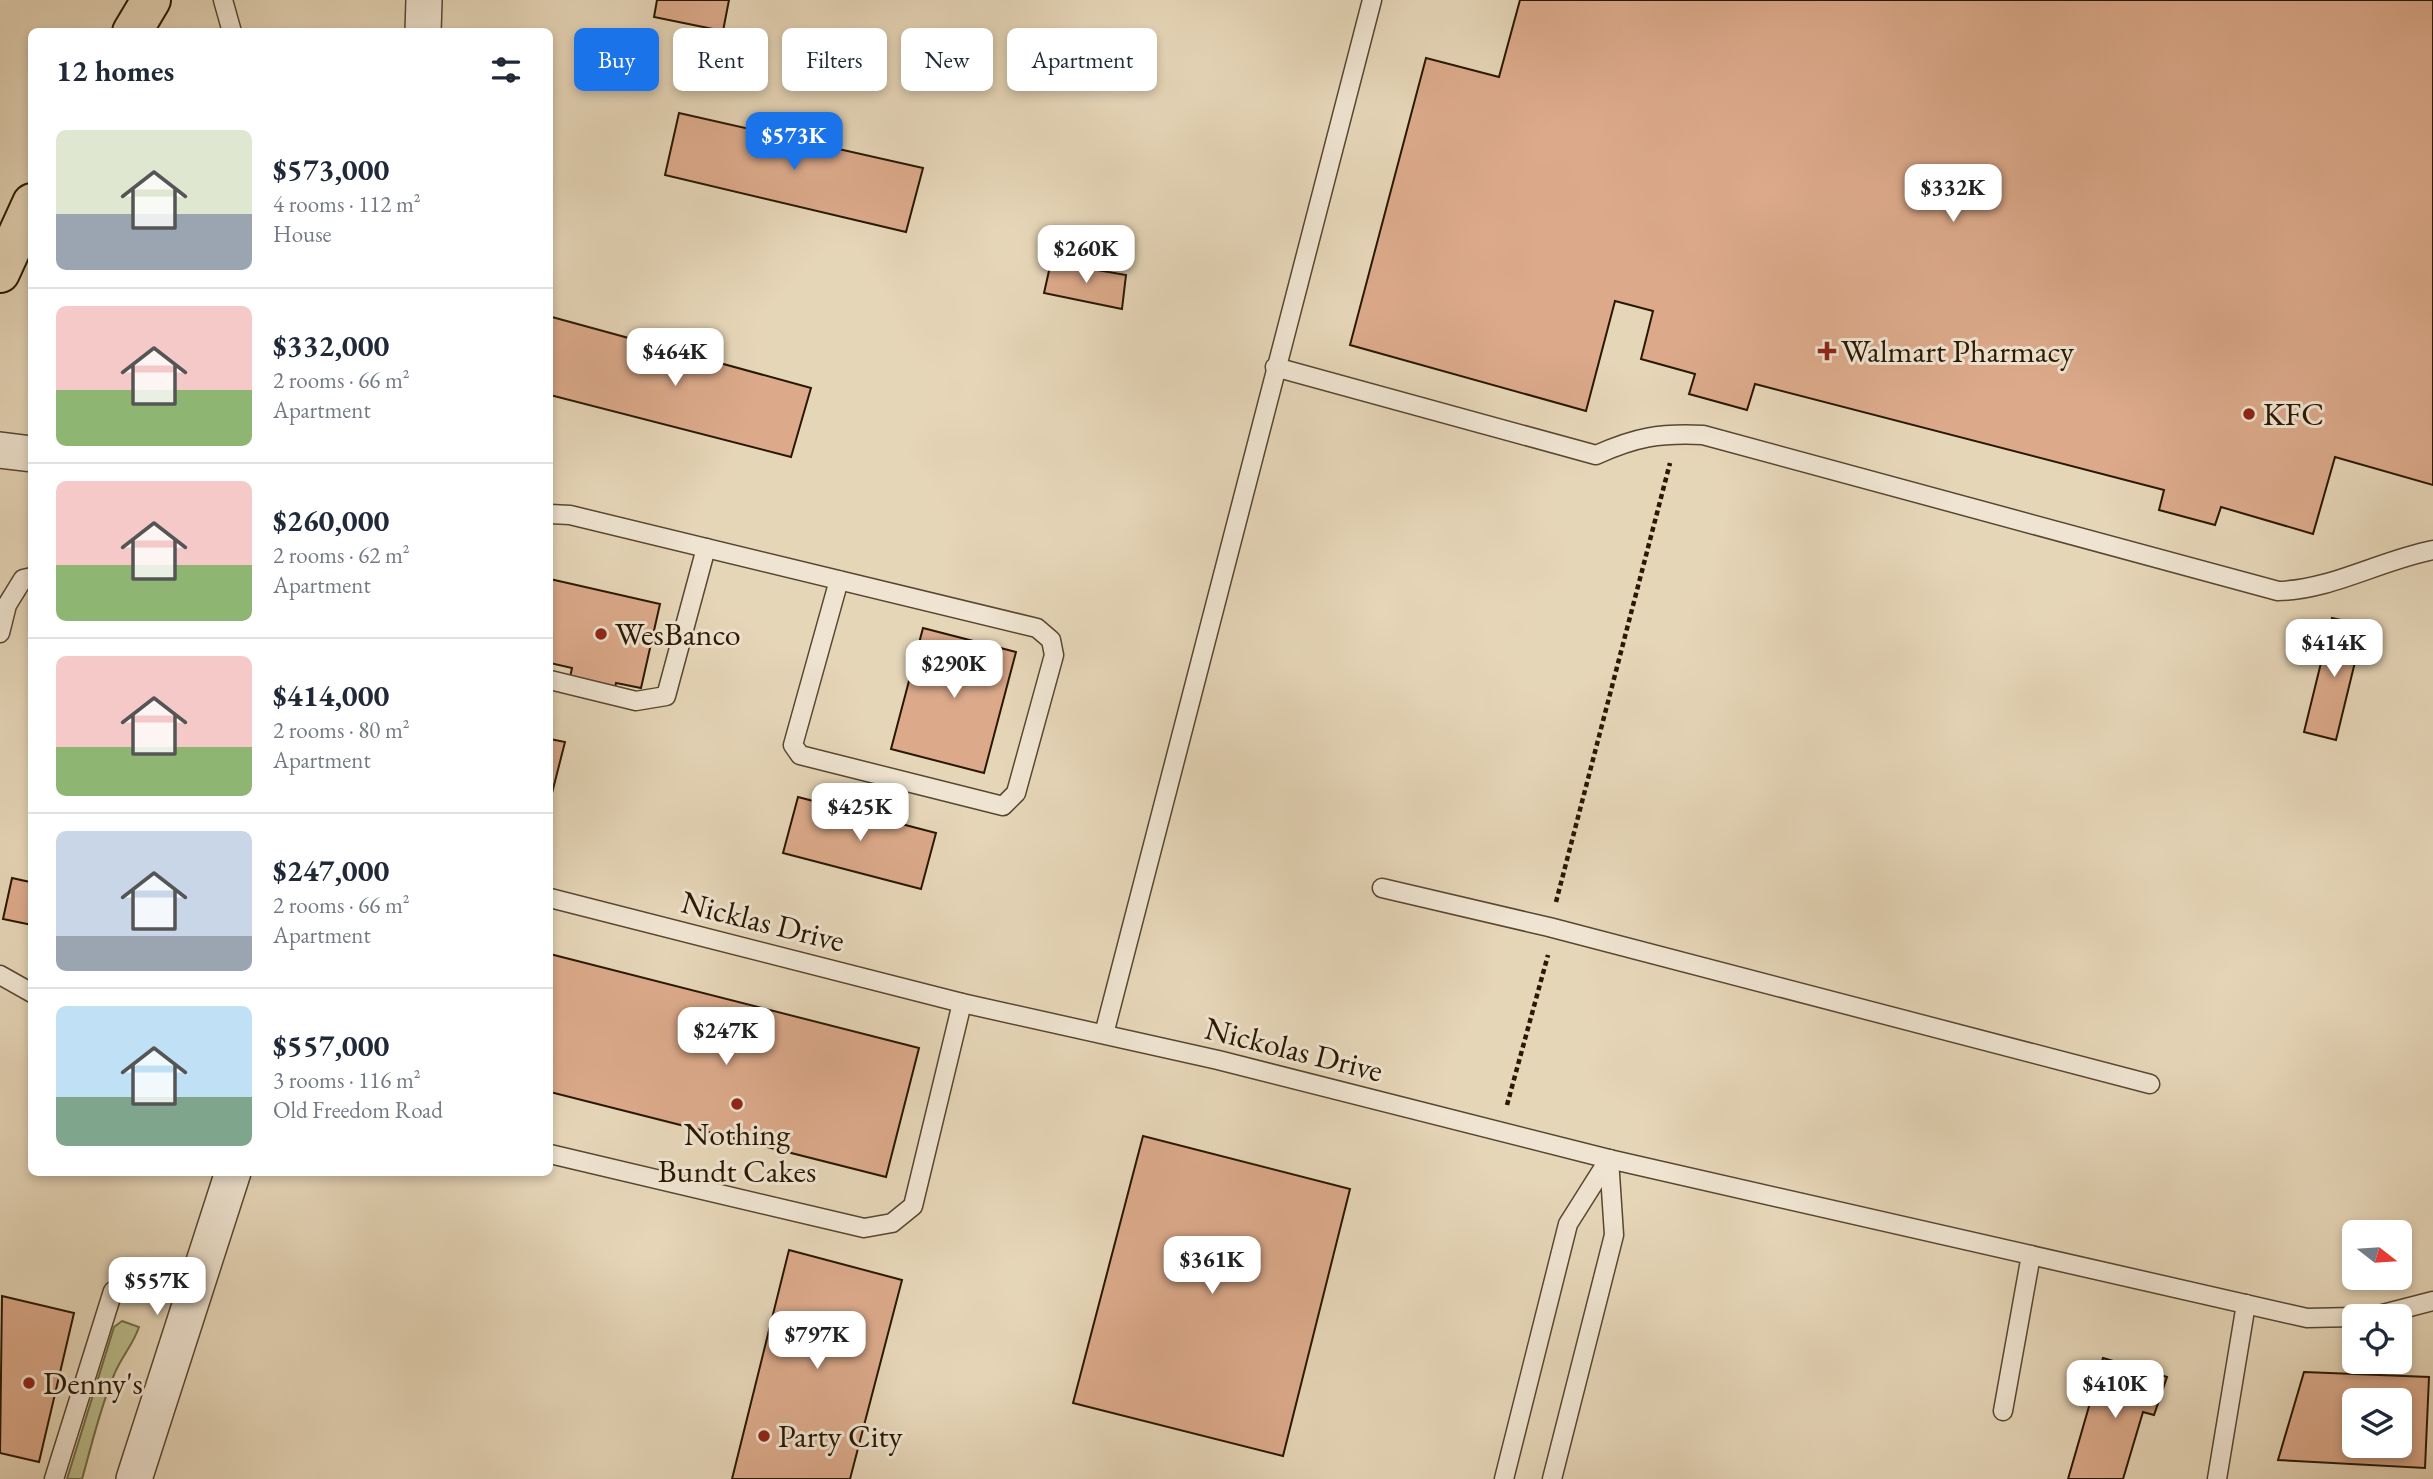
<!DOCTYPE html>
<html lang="en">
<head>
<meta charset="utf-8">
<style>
	:root { --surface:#fff; --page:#f2f2f3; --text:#1f2937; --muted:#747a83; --line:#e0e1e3; --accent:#1a73e8 }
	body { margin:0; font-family:"EB Garamond",serif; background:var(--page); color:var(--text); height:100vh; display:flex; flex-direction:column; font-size:26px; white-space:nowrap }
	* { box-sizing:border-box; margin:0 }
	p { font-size:23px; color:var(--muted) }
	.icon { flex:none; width:38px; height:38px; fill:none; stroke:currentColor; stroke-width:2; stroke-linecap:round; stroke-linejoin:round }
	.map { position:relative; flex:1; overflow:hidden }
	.drawer { position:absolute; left:28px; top:28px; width:525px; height:1148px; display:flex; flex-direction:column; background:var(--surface); border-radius:10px; box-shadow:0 4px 10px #0003 }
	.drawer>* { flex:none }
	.guide { position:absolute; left:574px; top:28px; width:665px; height:63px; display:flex; gap:14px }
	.needle { width:46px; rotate:107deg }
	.buttons { position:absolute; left:2342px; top:1220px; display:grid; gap:14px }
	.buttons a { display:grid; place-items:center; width:70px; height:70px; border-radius:10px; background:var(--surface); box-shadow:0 4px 10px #0003; font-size:35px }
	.price { position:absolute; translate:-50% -60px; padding:0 16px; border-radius:14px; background:#fff; color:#222; font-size:23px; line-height:46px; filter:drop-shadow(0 2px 4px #0008) }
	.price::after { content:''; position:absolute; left:50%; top:42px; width:21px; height:16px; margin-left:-10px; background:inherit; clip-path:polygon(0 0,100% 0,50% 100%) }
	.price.on { background:var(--accent); color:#fff }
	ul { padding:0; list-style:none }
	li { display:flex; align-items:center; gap:21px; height:175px; padding:0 28px }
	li+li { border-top:2px solid var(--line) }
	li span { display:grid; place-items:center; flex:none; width:196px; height:140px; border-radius:10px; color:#555 }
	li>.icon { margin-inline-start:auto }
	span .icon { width:84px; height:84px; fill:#fffc; stroke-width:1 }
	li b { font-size:30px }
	h2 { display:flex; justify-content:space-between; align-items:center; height:84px; padding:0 28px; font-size:30px }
	.chip { padding:0 24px; border-radius:10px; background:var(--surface); box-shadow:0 4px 10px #0003; font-size:24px; line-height:63px }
	.chip.on { background:var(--accent); color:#fff }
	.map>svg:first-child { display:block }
	.green { fill:#babc8b; stroke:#726a46; stroke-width:2 }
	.building { fill:#dcaa8b; stroke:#291702; stroke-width:2; fill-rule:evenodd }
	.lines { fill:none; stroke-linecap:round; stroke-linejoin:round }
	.service-casing { stroke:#584730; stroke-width:21 }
	.minor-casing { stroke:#584730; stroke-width:38 }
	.primary-casing { stroke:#291702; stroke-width:42 }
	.path { stroke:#291702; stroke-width:4.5; stroke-dasharray:5 3.5; stroke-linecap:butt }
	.service { stroke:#efe4d1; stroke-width:18 }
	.minor { stroke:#efe4d1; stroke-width:35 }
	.primary { stroke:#e6d6b8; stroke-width:38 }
	.poi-dot { fill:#8f2418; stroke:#efe4d1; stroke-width:2.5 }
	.labels { text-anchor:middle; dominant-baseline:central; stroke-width:6; stroke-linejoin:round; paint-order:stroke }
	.poi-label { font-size:32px; fill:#291702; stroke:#efe4d1; text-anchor:start }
	.street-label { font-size:32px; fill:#291702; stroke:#efe4d1 }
</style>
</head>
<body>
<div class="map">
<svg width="2433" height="1479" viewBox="0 0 2433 1479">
	<rect width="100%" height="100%" fill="#e6d6b8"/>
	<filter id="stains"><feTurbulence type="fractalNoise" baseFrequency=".00286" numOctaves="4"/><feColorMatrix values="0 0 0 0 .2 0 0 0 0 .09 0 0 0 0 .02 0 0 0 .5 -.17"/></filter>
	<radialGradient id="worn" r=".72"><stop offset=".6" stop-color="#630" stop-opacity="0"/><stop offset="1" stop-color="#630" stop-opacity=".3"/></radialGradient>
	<path class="green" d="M 122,1321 L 139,1327 C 133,1345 121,1357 114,1375 C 100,1408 92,1444 82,1479 L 67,1479 L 114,1327 Z"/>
	<g class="building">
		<path d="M 657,0 L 729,0 L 723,31 L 654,17 Z"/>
		<path d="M 1520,0 L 2433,0 L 2433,485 L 2335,457 L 2313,534 L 2221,507 L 2215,525 L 2159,510 L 2164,490 L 1755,384 L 1747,410 L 1689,394 L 1695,374 L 1641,359 L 1653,311 L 1615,301 L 1586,411 L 1350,345 L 1426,58 L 1499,77 Z"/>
		<path d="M 679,113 L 923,168 L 906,232 L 665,175 Z"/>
		<path d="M 1051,262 L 1126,275 L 1122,309 L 1044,293 Z"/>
		<path d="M 552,317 L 811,388 L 791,457 L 550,395 Z"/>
		<path d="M 550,579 L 660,604 L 641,688 L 616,683 L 614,692 L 569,682 L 572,668 L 550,663 Z"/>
		<path d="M 2332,618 L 2364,625 L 2336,740 L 2304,732 Z"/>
		<path d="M 923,628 L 1016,652 L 984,773 L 891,749 Z"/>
		<path d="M 550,739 L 565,742 L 550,801 Z"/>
		<path d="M 798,797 L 936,833 L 921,889 L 783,853 Z"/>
		<path d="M 32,875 L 32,925 L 3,919 L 12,878 L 30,882 Z"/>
		<path d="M 550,954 L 919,1048 L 886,1177 L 550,1092 Z"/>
		<path d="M 1143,1136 L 1350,1189 L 1283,1456 L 1073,1403 Z"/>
		<path d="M 789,1250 L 902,1280 L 850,1479 L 732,1479 Z"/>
		<path d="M 2,1296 L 74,1313 L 39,1462 L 0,1453 Z"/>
		<path d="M 2103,1358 L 2167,1377 L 2154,1415 L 2143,1412 L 2123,1479 L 2068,1479 Z"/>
		<path d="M 2304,1372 L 2429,1377 L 2425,1468 L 2278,1460 ZM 2354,1400 L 2399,1400 L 2399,1446 L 2354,1446 Z"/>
	</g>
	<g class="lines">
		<defs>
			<g id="service">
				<path d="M 223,0 L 232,32"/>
				<path d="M 1275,367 L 1596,455 C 1636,437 1659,433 1703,435 L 2278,591 C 2331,590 2381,560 2433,550"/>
				<path d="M 550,514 L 570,515 L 1037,628 L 1051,640 L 1054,655 L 1016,793 L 1003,806 L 800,755 L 793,745 L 839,580"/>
				<path d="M 0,633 L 7,605 L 23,579 L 32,577"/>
				<path d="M 550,680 L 636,701 L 666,696 L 706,548"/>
				<path d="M 1382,888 L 1549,927 L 2150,1084"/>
				<path d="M 550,898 L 962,1003 L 1218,1060 L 1609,1159 L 2307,1318 L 2354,1317"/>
				<path d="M 0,975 L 32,993"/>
				<path d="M 1104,1034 L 1372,0"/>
				<path d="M 550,1154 L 864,1228 L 892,1223 L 913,1206 L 962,1003"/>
				<path d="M 2375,1316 L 2433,1301"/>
				<path d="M 2003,1411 L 2031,1255"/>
				<path d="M 54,1479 L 113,1291"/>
				<path d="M 1504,1479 L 1568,1224 L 1609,1159"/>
				<path d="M 1552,1479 L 1614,1235 L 1609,1159"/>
				<path d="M 2217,1479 L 2246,1304"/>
			</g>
			<g id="minor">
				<path d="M 423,32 L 424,0"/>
				<path d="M 0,450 L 32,454"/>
				<path d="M 134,1479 L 233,1172"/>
			</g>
			<g id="primary">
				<path d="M 132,32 L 151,0"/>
				<path d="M 0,273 L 32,203"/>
			</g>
		</defs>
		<use href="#service" class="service-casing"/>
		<use href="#minor" class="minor-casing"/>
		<use href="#primary" class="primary-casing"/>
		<g class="path">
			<path d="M 1556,902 L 1670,463"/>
			<path d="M 1507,1105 L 1548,955"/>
		</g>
		<use href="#service" class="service"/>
		<use href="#minor" class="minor"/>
		<use href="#primary" class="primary"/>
	</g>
	<g class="poi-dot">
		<path d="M1823.5 340.5h7v7h7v7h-7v7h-7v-7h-7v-7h7z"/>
		<circle cx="2249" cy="414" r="7"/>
		<circle cx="601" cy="634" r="7"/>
		<circle cx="737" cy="1104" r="7"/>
		<circle cx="29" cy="1383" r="7"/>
		<circle cx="764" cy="1436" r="7"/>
	</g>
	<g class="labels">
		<g class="poi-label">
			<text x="1841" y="351">Walmart Pharmacy</text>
			<text x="2263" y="414">KFC</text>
			<text x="615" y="634">WesBanco</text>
			<text x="737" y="1134" text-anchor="middle">Nothing<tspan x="737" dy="37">Bundt Cakes</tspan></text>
			<text x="43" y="1383">Denny's</text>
			<text x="778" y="1436">Party City</text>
		</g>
		<g class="street-label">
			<text transform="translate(763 921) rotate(14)">Nicklas Drive</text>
			<text transform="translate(1294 1049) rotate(14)">Nickolas Drive</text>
		</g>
	</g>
	<rect width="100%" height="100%" filter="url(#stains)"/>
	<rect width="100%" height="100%" fill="url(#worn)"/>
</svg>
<div class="buttons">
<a><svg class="needle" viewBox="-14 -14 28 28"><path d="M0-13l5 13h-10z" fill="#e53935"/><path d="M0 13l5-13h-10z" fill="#747a83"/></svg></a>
<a><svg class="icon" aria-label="locate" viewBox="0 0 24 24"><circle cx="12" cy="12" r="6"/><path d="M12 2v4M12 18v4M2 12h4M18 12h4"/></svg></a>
<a><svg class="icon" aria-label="layers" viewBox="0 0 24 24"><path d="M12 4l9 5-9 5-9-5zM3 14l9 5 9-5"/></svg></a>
</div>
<b class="price on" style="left:794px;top:172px">$573K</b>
<b class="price" style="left:1953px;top:224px">$332K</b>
<b class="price" style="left:1086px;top:285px">$260K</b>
<b class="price" style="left:675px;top:388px">$464K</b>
<b class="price" style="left:2334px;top:679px">$414K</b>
<b class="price" style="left:954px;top:700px">$290K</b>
<b class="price" style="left:860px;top:843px">$425K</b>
<b class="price" style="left:726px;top:1067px">$247K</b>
<b class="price" style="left:1212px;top:1296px">$361K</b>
<b class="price" style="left:157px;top:1317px">$557K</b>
<b class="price" style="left:817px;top:1371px">$797K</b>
<b class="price" style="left:2115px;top:1420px">$410K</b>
<div class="guide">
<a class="chip on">Buy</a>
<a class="chip">Rent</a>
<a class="chip">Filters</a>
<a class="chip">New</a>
<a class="chip">Apartment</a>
</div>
<section class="drawer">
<h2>12 homes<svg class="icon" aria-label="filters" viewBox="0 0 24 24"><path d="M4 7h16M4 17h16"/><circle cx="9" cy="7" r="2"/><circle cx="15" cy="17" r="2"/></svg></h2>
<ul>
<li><span style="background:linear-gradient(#dfe7d0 60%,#9aa5b1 0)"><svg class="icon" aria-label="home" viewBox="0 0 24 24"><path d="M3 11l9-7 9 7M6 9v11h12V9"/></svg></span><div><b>$573,000</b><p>4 rooms · 112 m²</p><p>House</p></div></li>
<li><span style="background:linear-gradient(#f6c9c9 60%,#8fb573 0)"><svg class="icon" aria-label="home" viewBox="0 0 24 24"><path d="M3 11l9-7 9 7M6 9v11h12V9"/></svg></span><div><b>$332,000</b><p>2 rooms · 66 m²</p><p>Apartment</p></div></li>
<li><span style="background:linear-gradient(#f6c9c9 60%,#8fb573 0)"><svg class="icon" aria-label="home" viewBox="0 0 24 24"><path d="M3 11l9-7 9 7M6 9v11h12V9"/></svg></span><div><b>$260,000</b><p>2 rooms · 62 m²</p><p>Apartment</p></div></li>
<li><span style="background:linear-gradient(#f6c9c9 65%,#8fb573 0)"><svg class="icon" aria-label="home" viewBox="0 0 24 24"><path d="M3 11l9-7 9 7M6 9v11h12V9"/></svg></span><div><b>$414,000</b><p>2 rooms · 80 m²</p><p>Apartment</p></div></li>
<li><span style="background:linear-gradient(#c9d6e8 75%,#9aa5b1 0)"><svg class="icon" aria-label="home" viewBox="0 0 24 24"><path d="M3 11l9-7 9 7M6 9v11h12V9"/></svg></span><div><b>$247,000</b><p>2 rooms · 66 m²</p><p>Apartment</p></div></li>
<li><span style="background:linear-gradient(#bfe0f5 65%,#7fa58c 0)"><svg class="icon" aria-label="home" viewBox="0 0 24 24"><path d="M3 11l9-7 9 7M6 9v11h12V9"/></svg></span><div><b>$557,000</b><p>3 rooms · 116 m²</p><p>Old Freedom Road</p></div></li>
</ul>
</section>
</div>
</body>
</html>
